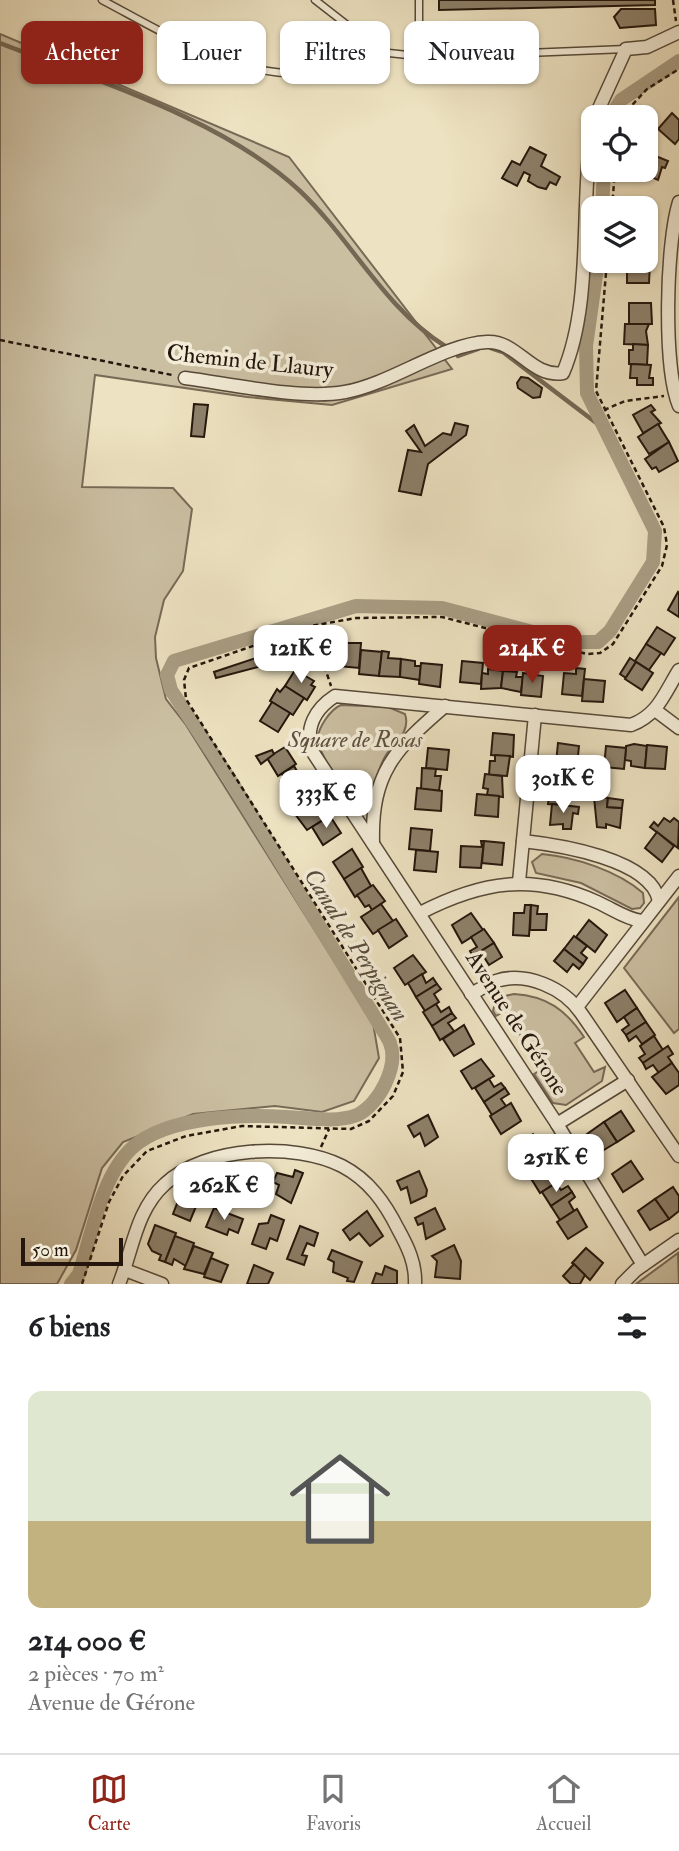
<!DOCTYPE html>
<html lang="fr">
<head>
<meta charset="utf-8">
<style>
	:root { --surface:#fff; --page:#f6f6f6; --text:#202124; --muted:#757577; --line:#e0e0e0; --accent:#8f2418 }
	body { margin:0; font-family:"IM FELL Double Pica",serif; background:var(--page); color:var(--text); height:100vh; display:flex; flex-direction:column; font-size:26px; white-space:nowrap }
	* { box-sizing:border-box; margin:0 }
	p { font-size:23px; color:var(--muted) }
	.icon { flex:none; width:38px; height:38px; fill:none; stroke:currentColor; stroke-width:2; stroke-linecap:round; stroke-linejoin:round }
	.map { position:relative; height:1284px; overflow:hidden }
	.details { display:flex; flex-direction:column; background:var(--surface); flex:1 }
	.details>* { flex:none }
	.guide { position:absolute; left:21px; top:21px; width:637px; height:63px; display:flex; gap:14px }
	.fabs { position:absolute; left:581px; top:105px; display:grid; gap:14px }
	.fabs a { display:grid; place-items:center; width:77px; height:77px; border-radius:14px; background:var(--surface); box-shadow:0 2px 5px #0004; font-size:35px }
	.scale { position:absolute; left:21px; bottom:18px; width:102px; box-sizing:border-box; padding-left:7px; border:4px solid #24160c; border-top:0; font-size:19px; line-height:24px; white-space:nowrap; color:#24160c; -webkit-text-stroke:5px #f3ecd7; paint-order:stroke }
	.price { position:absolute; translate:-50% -60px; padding:0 16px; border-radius:14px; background:#fff; color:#222; font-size:23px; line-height:46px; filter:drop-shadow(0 2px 4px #0008) }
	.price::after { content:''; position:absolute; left:50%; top:42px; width:21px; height:16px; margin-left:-10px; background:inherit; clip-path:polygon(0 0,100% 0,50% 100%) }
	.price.current { background:var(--accent); color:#fff }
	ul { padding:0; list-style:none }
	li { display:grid; align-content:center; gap:14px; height:371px; padding:0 28px }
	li+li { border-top:2px solid var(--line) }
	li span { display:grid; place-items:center; height:217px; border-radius:14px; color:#555 }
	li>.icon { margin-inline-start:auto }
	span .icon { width:126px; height:126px; fill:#fffc; stroke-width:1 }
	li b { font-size:30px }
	h2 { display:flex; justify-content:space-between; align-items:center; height:84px; padding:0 28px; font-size:30px }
	.tag { padding:0 24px; border-radius:14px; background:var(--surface); box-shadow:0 2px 5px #0004; font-size:24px; line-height:63px }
	.tag.current { background:var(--accent); color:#fff }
	.menu { display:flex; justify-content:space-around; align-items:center; height:98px; border-top:2px solid var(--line); background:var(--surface); font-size:19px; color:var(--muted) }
	.menu a { display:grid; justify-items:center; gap:4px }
	.menu .current { color:var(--accent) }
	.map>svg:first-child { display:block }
	.green { fill:#cbbfa2; stroke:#786a57; stroke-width:2 }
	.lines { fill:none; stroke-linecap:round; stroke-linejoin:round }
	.stream { stroke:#746753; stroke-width:4.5 }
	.canal { stroke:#a99d83; stroke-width:14 }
	.building { fill:#8d806a; stroke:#24160c; stroke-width:2 }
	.lane-casing { stroke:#564939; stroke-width:9 }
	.street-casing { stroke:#564939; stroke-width:15 }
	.path { stroke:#24160c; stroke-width:2.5; stroke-dasharray:5 3.5; stroke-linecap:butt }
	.lane { stroke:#f3ecd7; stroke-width:6 }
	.street { stroke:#f3ecd7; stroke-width:12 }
	.labels { text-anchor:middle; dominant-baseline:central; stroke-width:7; stroke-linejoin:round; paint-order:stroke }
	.street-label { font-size:23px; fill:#24160c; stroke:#f3ecd7 }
	.park-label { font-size:23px; font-style:italic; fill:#5e5140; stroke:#f3ecd7 }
	.water-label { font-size:24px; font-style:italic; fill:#594c3c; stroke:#f3ecd7 }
</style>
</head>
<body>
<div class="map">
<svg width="679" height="1284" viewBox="0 0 679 1284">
	<rect width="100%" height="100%" fill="#ede2c1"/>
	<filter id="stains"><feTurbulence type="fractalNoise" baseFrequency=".00286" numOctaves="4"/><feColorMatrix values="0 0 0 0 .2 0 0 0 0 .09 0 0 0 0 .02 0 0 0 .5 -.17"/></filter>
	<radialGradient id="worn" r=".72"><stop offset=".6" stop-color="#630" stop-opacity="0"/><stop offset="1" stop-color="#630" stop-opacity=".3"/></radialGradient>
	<g class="green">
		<path d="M 0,34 L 289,157 L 452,369 L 332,405 L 247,397 L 95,375 L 82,487 L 173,488 L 192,509 L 183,571 L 164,600 L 155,637 L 156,658 L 166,699 L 186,725 L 373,1023 L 379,1058 L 354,1101 L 322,1112 L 275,1106 L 193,1114 L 123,1142 L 102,1168 L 76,1250 L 57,1284 L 0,1284 Z"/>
		<path d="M 341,705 L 388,707 L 405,714 C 411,732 395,742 386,755 C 379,765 376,786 367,793 C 349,805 319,754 318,740 C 317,728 331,709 341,705 Z"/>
		<path d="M 542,854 C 575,857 618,871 643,893 L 644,903 L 640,908 L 632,909 L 581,883 L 536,873 L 532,862 Z"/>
		<path d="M 679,897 L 679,1029 L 674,1033 L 624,968 Z"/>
		<path d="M 514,994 C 547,996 566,1010 584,1037 L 575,1043 L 594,1072 L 605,1067 L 602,1081 L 566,1105 L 553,1103 L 534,1074 L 542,1069 L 505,1011 L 496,1016 L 493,1011 L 496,998 Z"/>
		<path d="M 678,1253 L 679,1284 L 636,1284 Z"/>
	</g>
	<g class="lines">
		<g class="stream">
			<path d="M 0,43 C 97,81 223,119 300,191 C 351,239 384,308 445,346"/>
			<path d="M 491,348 L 503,352 L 603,428"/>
			<path d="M 458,356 L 478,349"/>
		</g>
		<g class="canal">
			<path d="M 610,117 L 621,100 L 679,61"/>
			<path d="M 602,208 L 604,170"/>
			<path d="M 71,1284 L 79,1274 C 92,1234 101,1176 133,1147 C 168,1116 244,1114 288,1117 C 309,1118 336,1123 357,1115 C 379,1105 399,1066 390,1043 C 387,1036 382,1030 379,1024 L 229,778 L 171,690 L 167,675 L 174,661 L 356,606 L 442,608 L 570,642 L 598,642 L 610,631 L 653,562 L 655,531 L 587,393 L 586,346 L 598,261"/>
		</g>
	</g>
	<g class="building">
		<path d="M 439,0 L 655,0 L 655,5 L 439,10 Z"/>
		<path d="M 621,9 L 655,9 L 656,25 L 620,28 L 614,17 Z"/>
		<path d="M 672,113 L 679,120 L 679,139 L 675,144 L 658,129 Z"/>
		<path d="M 530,147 L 546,155 L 541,166 L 560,177 L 556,185 L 550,182 L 546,189 L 538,187 L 528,181 L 530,175 L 524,172 L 517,186 L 502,178 L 512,161 L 520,165 Z"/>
		<path d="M 646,152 L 668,161 L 665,168 L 662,167 L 658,180 L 640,172 L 646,170 Z"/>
		<path d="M 635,200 L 650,201 L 647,216 L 650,216 L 650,222 L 646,222 L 646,208 L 630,208 L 635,207 Z"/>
		<rect x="646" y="222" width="8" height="20"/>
		<path d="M 646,242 L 652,242 L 653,263 L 639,263 L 646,261 Z"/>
		<path d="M 627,262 L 650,263 L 649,283 L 627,283 Z"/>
		<path d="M 629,303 L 651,303 L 652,324 L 629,324 Z"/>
		<path d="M 625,324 L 649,324 L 646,331 L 648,345 L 624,344 Z"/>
		<path d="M 633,344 L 648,345 L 647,365 L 629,364 L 629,350 L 633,350 Z"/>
		<path d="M 631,364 L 651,365 L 649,378 L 653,378 L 653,385 L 637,385 L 637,378 L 630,378 Z"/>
		<path d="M 521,377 L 528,378 L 542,388 L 540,397 L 533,398 L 518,388 L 517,383 Z"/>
		<path d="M 194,404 L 208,405 L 204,437 L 191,436 Z"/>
		<path d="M 651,405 L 655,410 L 651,412 L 661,423 L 643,433 L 633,415 Z"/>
		<path d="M 455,423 L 468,426 L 466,435 L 428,464 L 421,495 L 399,491 L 408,450 L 421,452 L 406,431 L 414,425 L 425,446 L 443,433 L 451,435 Z"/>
		<path d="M 658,424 L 669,442 L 649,454 L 638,437 Z"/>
		<path d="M 669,442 L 678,461 L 659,472 L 656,467 L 652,469 L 645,459 Z"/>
		<path d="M 678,592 L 679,593 L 679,617 L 668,610 Z"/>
		<path d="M 657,627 L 675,638 L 664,655 L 646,644 Z"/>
		<path d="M 312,639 L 316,650 L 296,658 L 292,647 Z"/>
		<path d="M 341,643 L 361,643 L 359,668 L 339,666 Z"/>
		<path d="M 646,644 L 661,653 L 649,670 L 635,661 Z"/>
		<path d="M 361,650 L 382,652 L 379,676 L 359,674 Z"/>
		<path d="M 382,651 L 389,652 L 388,658 L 401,659 L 400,677 L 379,676 Z"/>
		<path d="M 259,657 L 262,666 L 216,678 L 214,672 Z"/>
		<path d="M 630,658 L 636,662 L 626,678 L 620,674 Z"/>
		<path d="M 401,659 L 415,661 L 415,666 L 421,666 L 420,680 L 400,677 Z"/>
		<path d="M 462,661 L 483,663 L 481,684 L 460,682 Z"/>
		<path d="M 636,662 L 653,673 L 642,690 L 625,679 Z"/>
		<path d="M 421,663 L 442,665 L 440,687 L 419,684 Z"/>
		<path d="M 576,668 L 585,669 L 582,696 L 562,694 L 564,673 L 576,674 Z"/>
		<path d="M 488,669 L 503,671 L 501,688 L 481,689 L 482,673 L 488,674 Z"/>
		<path d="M 295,670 L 314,681 L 311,685 L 315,687 L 307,700 L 285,686 Z"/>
		<path d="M 503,671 L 517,672 L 516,677 L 523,677 L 521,692 L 501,688 Z"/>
		<path d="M 523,673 L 543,676 L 541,697 L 521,695 Z"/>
		<path d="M 584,679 L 605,681 L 603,702 L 582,701 Z"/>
		<path d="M 285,686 L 304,698 L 293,715 L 270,701 L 277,689 L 280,692 Z"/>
		<path d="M 272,702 L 290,713 L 278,732 L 260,721 Z"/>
		<path d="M 493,733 L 514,735 L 513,757 L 491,755 Z"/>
		<path d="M 558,743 L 579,746 L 577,765 L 556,763 Z"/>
		<path d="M 634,744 L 647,746 L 645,768 L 631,766 L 631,761 L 625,760 L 626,746 Z"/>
		<path d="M 647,745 L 667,747 L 665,769 L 645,768 Z"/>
		<path d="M 606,746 L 626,748 L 624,769 L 604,767 Z"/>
		<path d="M 285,747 L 296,764 L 278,776 L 267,758 Z"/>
		<path d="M 428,748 L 449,750 L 447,770 L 426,768 Z"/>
		<path d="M 272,750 L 274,754 L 261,764 L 256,756 Z"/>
		<path d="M 495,755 L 510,756 L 507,776 L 489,775 L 490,761 L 495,761 Z"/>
		<path d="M 552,763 L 565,764 L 565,771 L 570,771 L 569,786 L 551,784 Z"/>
		<path d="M 294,766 L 304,783 L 289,794 L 281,782 L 285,780 L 282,774 Z"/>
		<path d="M 422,768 L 436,769 L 435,776 L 441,776 L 439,791 L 421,789 Z"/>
		<path d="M 485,774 L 502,776 L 503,797 L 487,795 L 488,789 L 483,788 Z"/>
		<path d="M 306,782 L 319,799 L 307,807 L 303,801 L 299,804 L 291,792 Z"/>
		<path d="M 551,784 L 569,786 L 564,805 L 548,804 Z"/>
		<path d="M 417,788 L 442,791 L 441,811 L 415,809 Z"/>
		<path d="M 477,794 L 499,796 L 498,817 L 475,815 Z"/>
		<path d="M 594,797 L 608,798 L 607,807 L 622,808 L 620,828 L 606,824 L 606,828 L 597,827 Z"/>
		<path d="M 608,798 L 623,800 L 622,808 L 607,807 Z"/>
		<path d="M 315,801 L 326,818 L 307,830 L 295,814 Z"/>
		<path d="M 552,804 L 579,807 L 578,814 L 573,813 L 571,829 L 563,829 L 563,824 L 550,825 Z"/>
		<path d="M 330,816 L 341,833 L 323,845 L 312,827 Z"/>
		<path d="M 664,818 L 670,822 L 674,818 L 679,822 L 678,848 L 650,827 L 654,822 L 658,826 Z"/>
		<path d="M 411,828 L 432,830 L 430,851 L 409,849 Z"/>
		<path d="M 657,832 L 674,846 L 662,862 L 645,848 Z"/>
		<path d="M 481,841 L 484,841 L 481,868 L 460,867 L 461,846 L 482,847 Z"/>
		<path d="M 484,841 L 504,843 L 502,865 L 482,863 Z"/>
		<path d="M 352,849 L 363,867 L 344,879 L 333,862 Z"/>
		<path d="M 416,850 L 438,852 L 436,872 L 414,870 Z"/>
		<path d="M 361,868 L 371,886 L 355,897 L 344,879 Z"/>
		<path d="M 373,885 L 385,901 L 372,910 L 369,905 L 365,907 L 357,895 Z"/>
		<path d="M 381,904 L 393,921 L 373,934 L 361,917 Z"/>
		<path d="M 525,905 L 531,905 L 529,936 L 513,935 L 514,913 L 524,913 Z"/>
		<path d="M 531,905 L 538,906 L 537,914 L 547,914 L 546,930 L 530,930 Z"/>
		<path d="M 471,913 L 483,930 L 462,943 L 452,925 Z"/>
		<path d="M 396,919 L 407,936 L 389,948 L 378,930 Z"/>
		<path d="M 589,920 L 607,935 L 595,952 L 576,937 Z"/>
		<path d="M 484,929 L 494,943 L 473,956 L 470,951 L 477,947 L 471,937 Z"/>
		<path d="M 574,936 L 587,946 L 581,953 L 587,958 L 583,964 L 564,949 Z"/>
		<path d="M 494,943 L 502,957 L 489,965 L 484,957 L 477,962 L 473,956 Z"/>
		<path d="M 564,949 L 583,964 L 579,969 L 573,964 L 567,972 L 554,961 Z"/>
		<path d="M 413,955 L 426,972 L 405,985 L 394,968 Z"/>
		<path d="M 422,974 L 426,983 L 433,978 L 437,984 L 416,997 L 408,983 Z"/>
		<path d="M 437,984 L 441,989 L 434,994 L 439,1002 L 425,1011 L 416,997 Z"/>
		<path d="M 625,990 L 637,1008 L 617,1022 L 605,1003 Z"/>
		<path d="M 436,1004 L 441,1012 L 449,1007 L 452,1013 L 432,1026 L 423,1012 Z"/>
		<path d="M 637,1008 L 646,1022 L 626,1035 L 622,1030 L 629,1025 L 624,1017 Z"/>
		<path d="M 452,1013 L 456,1018 L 448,1023 L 454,1031 L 440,1040 L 432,1026 Z"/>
		<path d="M 646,1022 L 655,1035 L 642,1044 L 636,1036 L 629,1041 L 626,1035 Z"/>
		<path d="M 464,1025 L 474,1044 L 454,1056 L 443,1039 Z"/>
		<path d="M 654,1036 L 663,1050 L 643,1063 L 639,1058 L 645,1054 L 640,1046 Z"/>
		<path d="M 668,1046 L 673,1054 L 668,1057 L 672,1063 L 659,1073 L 653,1065 L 646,1069 L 643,1063 Z"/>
		<path d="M 481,1059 L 494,1076 L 472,1089 L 461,1071 Z"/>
		<path d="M 672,1063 L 679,1073 L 679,1085 L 666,1094 L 652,1077 Z"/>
		<path d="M 489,1079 L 494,1087 L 501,1083 L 505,1088 L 484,1102 L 475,1088 Z"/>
		<path d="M 505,1088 L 509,1094 L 501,1099 L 506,1106 L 492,1115 L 484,1102 Z"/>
		<path d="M 511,1103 L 521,1121 L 501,1134 L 490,1116 Z"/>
		<path d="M 621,1111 L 634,1131 L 617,1142 L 604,1122 Z"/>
		<path d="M 428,1115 L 438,1137 L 425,1146 L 420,1133 L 414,1137 L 408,1126 Z"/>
		<path d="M 604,1122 L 617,1142 L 599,1153 L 587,1134 Z"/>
		<path d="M 533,1134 L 546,1152 L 525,1165 L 513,1147 Z"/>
		<path d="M 537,1157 L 541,1165 L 549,1160 L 553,1166 L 532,1180 L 523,1166 Z"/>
		<path d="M 631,1161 L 643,1179 L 623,1192 L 612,1174 Z"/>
		<path d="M 553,1166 L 556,1172 L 549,1176 L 554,1184 L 540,1193 L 532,1180 Z"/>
		<path d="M 295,1170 L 303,1173 L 291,1203 L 276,1194 L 279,1185 L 273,1182 L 277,1173 L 293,1177 Z"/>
		<path d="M 419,1171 L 427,1190 L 426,1196 L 411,1203 L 407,1187 L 401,1190 L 397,1181 Z"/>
		<path d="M 245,1176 L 245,1184 L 248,1183 L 250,1197 L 243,1198 L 242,1194 L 232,1196 L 230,1187 L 220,1192 L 218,1180 Z"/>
		<path d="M 189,1183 L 196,1183 L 197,1204 L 190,1221 L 173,1214 L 178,1201 L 177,1195 L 189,1186 Z"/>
		<path d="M 556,1183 L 561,1190 L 568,1186 L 572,1192 L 551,1206 L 542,1192 Z"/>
		<path d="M 673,1187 L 679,1196 L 679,1211 L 669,1219 L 655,1199 Z"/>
		<path d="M 572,1192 L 575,1197 L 569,1202 L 574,1211 L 560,1220 L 551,1206 Z"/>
		<path d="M 655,1199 L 669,1219 L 650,1230 L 638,1211 Z"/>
		<path d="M 214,1208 L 243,1219 L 238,1233 L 229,1229 L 227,1235 L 206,1227 Z"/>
		<path d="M 435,1208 L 445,1229 L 426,1239 L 423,1223 L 418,1225 L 415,1218 Z"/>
		<path d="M 577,1209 L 587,1227 L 568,1239 L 557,1222 Z"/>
		<path d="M 367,1211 L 383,1236 L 370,1246 L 359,1233 L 350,1240 L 343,1230 Z"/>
		<path d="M 271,1215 L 284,1220 L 277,1241 L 270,1238 L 266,1249 L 252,1244 L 259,1224 L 268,1223 Z"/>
		<path d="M 155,1225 L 176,1233 L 165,1262 L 159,1260 L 161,1255 L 152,1251 L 148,1244 Z"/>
		<path d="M 300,1226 L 318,1233 L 314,1246 L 307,1243 L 302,1255 L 307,1256 L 304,1265 L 287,1259 Z"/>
		<path d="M 175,1236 L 194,1243 L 186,1266 L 174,1259 L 172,1265 L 165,1262 Z"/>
		<path d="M 454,1245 L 461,1261 L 460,1279 L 435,1277 L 437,1261 L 432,1256 Z"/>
		<path d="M 194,1246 L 213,1253 L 204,1274 L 184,1269 Z"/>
		<path d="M 586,1248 L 603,1263 L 590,1280 L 572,1263 Z"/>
		<path d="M 332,1250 L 362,1262 L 354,1282 L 347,1281 L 348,1278 L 333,1272 L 334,1262 L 328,1259 Z"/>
		<path d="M 211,1258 L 228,1265 L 221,1282 L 204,1277 Z"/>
		<path d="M 574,1264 L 585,1275 L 580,1284 L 571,1284 L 563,1276 Z"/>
		<path d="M 254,1265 L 273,1273 L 268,1284 L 247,1284 Z"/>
		<path d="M 385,1266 L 397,1271 L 397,1284 L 372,1284 L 376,1273 L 382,1275 Z"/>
	</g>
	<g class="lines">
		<defs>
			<g id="lane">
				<path d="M 102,0 C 174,38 247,86 332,71 C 351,67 370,59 389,53"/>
				<path d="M 315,0 L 373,45 L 389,53 L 426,57 L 626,49"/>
				<path d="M 419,0 L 419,29 L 426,57"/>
			</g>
			<g id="street">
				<path d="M 595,117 L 626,49 L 647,47 L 679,32"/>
				<path d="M 679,202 C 666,243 663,367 679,406"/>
				<path d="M 185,378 C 231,384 301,400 345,392 C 391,384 443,344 487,342 C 517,340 531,378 563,373 C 594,300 579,204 593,124"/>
				<path d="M 655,710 L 679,728"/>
				<path d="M 523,841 C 559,845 651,859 659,901"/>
				<path d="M 373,843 C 371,773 395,749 445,706"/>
				<path d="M 519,882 L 535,715"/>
				<path d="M 420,913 C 482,881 532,873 597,902 C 613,909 624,918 641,921"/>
				<path d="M 471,994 C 479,990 488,984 496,981 C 526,971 564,988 581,1013 L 679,1156"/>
				<path d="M 577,1007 L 679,876"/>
				<path d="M 557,1124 L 628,1080"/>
				<path d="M 643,1265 L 557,1124 L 312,751 C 305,728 315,709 335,696 L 631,725 C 658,715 664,694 679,670"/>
				<path d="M 125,1270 L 162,1284"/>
				<path d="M 119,1284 C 133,1249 136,1210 165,1184 C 205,1146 295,1142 342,1166 C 369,1180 385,1203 398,1229 C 408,1247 416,1264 415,1284"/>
				<path d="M 622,1284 L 636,1270 L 679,1240"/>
			</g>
		</defs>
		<use href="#lane" class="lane-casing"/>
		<use href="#street" class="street-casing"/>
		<g class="path">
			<path d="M 673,0 L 676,21"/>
			<path d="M 621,117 L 647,89 L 679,69"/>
			<path d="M 612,208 L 615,170"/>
			<path d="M 0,340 L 172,375"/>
			<path d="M 604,410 L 625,401 L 664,396"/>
			<path d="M 311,626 L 331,686"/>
			<path d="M 321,1147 L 329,1129"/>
			<path d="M 82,1284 L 109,1202 L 123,1176 L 147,1151 L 186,1136 L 242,1126 L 351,1129 L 369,1121 L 393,1096 L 403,1072 L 400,1038 L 186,699 L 184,680 L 189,668 L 311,626 L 356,618 L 442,617 L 587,654 L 600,653 L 613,644 L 662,566 L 667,545 L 664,527 L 596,391 L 607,261"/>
		</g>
		<use href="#lane" class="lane"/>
		<use href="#street" class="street"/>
	</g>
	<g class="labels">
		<g class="street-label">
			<text transform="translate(250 361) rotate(6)">Chemin de Llaury</text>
			<text transform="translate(517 1023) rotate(57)">Avenue de Gérone</text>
		</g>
		<g class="park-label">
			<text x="355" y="739">Square de Rosas</text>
		</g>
		<g class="water-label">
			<text transform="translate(356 945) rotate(58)">Canal de Perpignan</text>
		</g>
	</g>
	<rect width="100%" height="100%" filter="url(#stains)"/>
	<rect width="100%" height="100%" fill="url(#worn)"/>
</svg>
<div class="fabs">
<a><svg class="icon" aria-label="locate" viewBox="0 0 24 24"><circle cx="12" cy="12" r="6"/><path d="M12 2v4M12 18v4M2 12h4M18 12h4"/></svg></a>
<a><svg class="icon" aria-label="layers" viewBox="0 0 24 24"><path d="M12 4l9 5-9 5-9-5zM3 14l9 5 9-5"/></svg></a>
</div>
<div class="scale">50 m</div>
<b class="price" style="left:301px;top:685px">121K €</b>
<b class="price current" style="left:532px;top:685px">214K €</b>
<b class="price" style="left:563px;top:815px">301K €</b>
<b class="price" style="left:326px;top:830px">333K €</b>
<b class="price" style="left:556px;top:1194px">251K €</b>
<b class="price" style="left:224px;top:1222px">262K €</b>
<div class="guide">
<a class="tag current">Acheter</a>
<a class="tag">Louer</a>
<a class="tag">Filtres</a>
<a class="tag">Nouveau</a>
</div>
</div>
<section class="details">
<h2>6 biens<svg class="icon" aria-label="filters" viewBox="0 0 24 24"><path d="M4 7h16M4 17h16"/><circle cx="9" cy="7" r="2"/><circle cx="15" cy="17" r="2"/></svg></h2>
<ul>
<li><span style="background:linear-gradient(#dfe7d0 60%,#c2b280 0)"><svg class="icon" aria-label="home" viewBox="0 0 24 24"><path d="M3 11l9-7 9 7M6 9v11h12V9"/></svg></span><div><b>214 000 €</b><p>2 pièces · 70 m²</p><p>Avenue de Gérone</p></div></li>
</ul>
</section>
<nav class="menu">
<a class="current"><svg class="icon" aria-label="map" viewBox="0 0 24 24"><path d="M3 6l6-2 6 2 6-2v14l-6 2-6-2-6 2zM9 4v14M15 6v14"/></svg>Carte</a>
<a><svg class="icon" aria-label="saved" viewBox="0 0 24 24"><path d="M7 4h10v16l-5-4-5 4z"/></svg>Favoris</a>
<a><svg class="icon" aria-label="home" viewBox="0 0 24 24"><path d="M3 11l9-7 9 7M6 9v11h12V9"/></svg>Accueil</a>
</nav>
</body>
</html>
